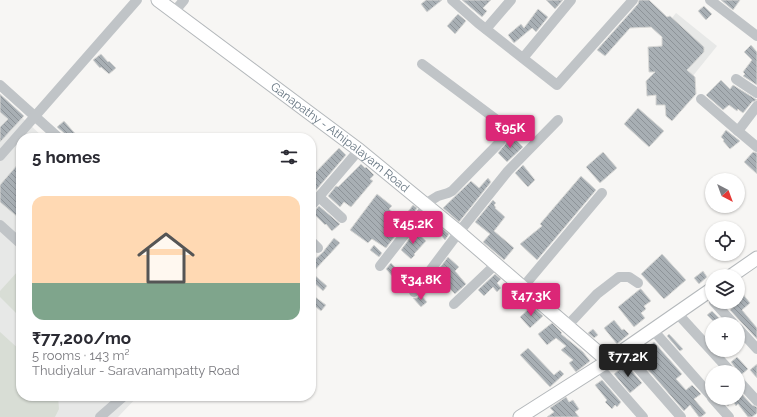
<!DOCTYPE html>
<html lang="en">
<head>
<meta charset="utf-8">
<style>
	:root { --surface:#fff; --page:#f2f2f3; --text:#2b2b33; --muted:#7c7c81; --accent:#db2777 }
	body { margin:0; font-family:Raleway,sans-serif; background:var(--page); color:var(--text); height:100vh; display:flex; flex-direction:column; font-size:15px; white-space:nowrap }
	* { box-sizing:border-box; margin:0 }
	p { font-size:13px; color:var(--muted) }
	.icon { flex:none; width:22px; height:22px; fill:none; stroke:currentColor; stroke-width:2; stroke-linecap:round; stroke-linejoin:round }
	.map { position:relative; flex:1; overflow:hidden }
	.details { position:absolute; left:16px; top:133px; width:300px; height:268px; display:flex; flex-direction:column; background:var(--surface); border-radius:16px; box-shadow:0 1px 3px #0004 }
	.details>* { flex:none }
	.needle { width:26px; rotate:139deg }
	.controls { position:absolute; left:705px; top:173px; display:grid; gap:8px }
	.controls a { display:grid; place-items:center; width:40px; height:40px; border-radius:50%; background:var(--surface); box-shadow:0 1px 3px #0004; font-size:20px }
	.price { position:absolute; translate:-50% -34px; padding:0 9px; border-radius:4px; background:var(--accent); color:#fff; font-size:13px; line-height:26px; filter:drop-shadow(0 1px 2px #0008) }
	.price::after { content:''; position:absolute; left:50%; top:24px; width:12px; height:9px; margin-left:-6px; background:inherit; clip-path:polygon(0 0,100% 0,50% 100%) }
	.price.active { background:#222; color:#fff }
	ul { padding:0; list-style:none }
	li { display:grid; align-content:center; gap:8px; height:212px; padding:0 16px }
	li span { display:grid; place-items:center; height:124px; border-radius:12px; color:#555 }
	li>.icon { margin-inline-start:auto }
	span .icon { width:72px; height:72px; fill:#fffc; stroke-width:1 }
	li b { font-size:17px }
	h2 { display:flex; justify-content:space-between; align-items:center; height:48px; padding:0 16px; font-size:17px }
	.map>svg:first-child { display:block }
	.built { fill:#e7e8e7 }
	.grass { fill:#d8ddd5 }
	.building { fill:url(#building-back-hatch); stroke:#d8d8d6 }
	.lines { fill:none; stroke-linecap:round; stroke-linejoin:round }
	.major-casing { stroke:#b4b8bb; stroke-width:15 }
	.minor { stroke:#c0c4c7; stroke-width:10 }
	.major { stroke:#fff; stroke-width:13 }
	.labels { text-anchor:middle; dominant-baseline:central; stroke-width:4; stroke-linejoin:round; paint-order:stroke }
	.street-label { font-size:12px; fill:#687783; stroke:#fff }
</style>
</head>
<body>
<div class="map">
<svg width="757" height="417" viewBox="0 0 757 417">
	<defs>
		<pattern id="building-back-hatch" width="6" height="6" patternUnits="userSpaceOnUse"><rect width="6" height="6" fill="#a8afb4"/><path d="M-1 5l2 2M0 0l6 6M5-1l2 2" fill="none" stroke="#8d9398"/></pattern>
	</defs>
	<rect width="100%" height="100%" fill="#f7f6f4"/>
	<g class="built">
		<path d="M 676,13 L 717,46 L 692,77 L 679,67 L 666,26 Z"/>
		<path d="M 0,97 L 44,138 L 21,138 L 21,396 L 138,396 L 118,417 L 0,417 Z"/>
	</g>
	<g class="grass">
		<path d="M 19,270 L 21,272 L 21,318 L 0,297 L 0,291 Z"/>
		<path d="M 0,332 L 21,351 L 21,396 L 58,396 L 59,409 L 55,417 L 0,417 Z"/>
	</g>
	<g class="building">
		<path d="M 426,0 L 442,0 L 427,12 L 421,4 Z"/>
		<path d="M 462,0 L 491,0 L 483,8 L 487,11 L 482,17 Z"/>
		<path d="M 546,0 L 563,0 L 555,9 Z"/>
		<path d="M 639,0 L 649,0 L 667,17 L 670,16 L 704,47 L 704,52 L 687,70 L 695,77 L 696,94 L 672,121 L 666,116 L 665,105 L 656,105 L 656,95 L 647,96 L 646,81 L 655,72 L 649,72 L 648,47 L 662,46 L 662,37 L 651,27 L 630,28 L 605,56 L 597,50 L 638,4 Z"/>
		<path d="M 721,0 L 740,0 L 733,10 Z"/>
		<path d="M 704,6 L 712,14 L 706,20 L 698,11 Z"/>
		<path d="M 538,9 L 548,17 L 536,32 L 532,28 L 514,43 L 508,35 L 521,24 L 524,28 Z"/>
		<path d="M 458,14 L 466,21 L 455,34 L 447,26 Z"/>
		<path d="M 751,45 L 757,52 L 757,85 L 743,76 L 745,74 L 743,72 L 752,60 L 744,52 Z"/>
		<path d="M 101,54 L 108,62 L 109,61 L 116,68 L 109,74 L 101,67 L 100,68 L 93,60 Z"/>
		<path d="M 721,80 L 730,89 L 733,85 L 757,100 L 752,102 L 743,113 L 738,109 L 737,111 L 729,105 L 723,110 L 706,95 Z"/>
		<path d="M 0,94 L 24,116 L 0,142 L 0,127 L 8,119 L 0,112 Z"/>
		<path d="M 638,108 L 664,131 L 649,147 L 624,124 Z"/>
		<path d="M 64,121 L 79,138 L 65,138 L 64,133 L 57,127 Z"/>
		<path d="M 726,130 L 740,141 L 730,149 L 723,141 L 724,140 L 721,137 Z"/>
		<path d="M 512,136 L 523,147 L 507,162 L 498,153 Z"/>
		<path d="M 339,148 L 346,155 L 311,196 L 311,177 Z"/>
		<path d="M 603,152 L 617,168 L 600,183 L 586,167 Z"/>
		<path d="M 753,152 L 757,153 L 757,174 L 744,162 Z"/>
		<path d="M 18,164 L 21,167 L 21,220 L 0,202 L 0,185 Z"/>
		<path d="M 361,164 L 365,168 L 366,167 L 374,175 L 370,179 L 373,181 L 351,207 L 344,202 L 340,207 L 328,196 L 336,186 L 338,187 Z"/>
		<path d="M 523,165 L 535,180 L 528,187 L 515,173 Z"/>
		<path d="M 581,176 L 596,190 L 537,260 L 520,244 L 542,226 L 540,224 Z"/>
		<path d="M 488,178 L 491,182 L 459,222 L 443,208 L 471,181 L 479,188 Z"/>
		<path d="M 377,194 L 392,206 L 389,209 L 398,217 L 387,230 L 395,236 L 386,248 L 372,239 L 368,243 L 350,230 Z"/>
		<path d="M 493,200 L 496,203 L 494,205 L 496,208 L 495,208 L 505,217 L 494,231 L 514,248 L 504,260 L 483,242 L 490,234 L 475,222 Z"/>
		<path d="M 413,205 L 417,208 L 411,216 L 407,213 Z"/>
		<path d="M 319,206 L 340,224 L 332,231 L 326,224 L 325,225 L 313,213 Z"/>
		<path d="M 427,216 L 449,234 L 445,240 L 436,229 L 433,233 L 421,224 Z"/>
		<path d="M 415,231 L 426,241 L 414,254 L 415,255 L 411,259 L 401,250 Z"/>
		<path d="M 334,238 L 340,243 L 312,273 L 327,286 L 323,291 L 311,280 L 311,263 L 323,252 Z"/>
		<path d="M 374,245 L 382,253 L 379,257 L 370,250 Z"/>
		<path d="M 662,254 L 686,280 L 664,299 L 641,274 Z"/>
		<path d="M 448,257 L 459,267 L 455,271 L 466,284 L 455,294 L 443,281 L 440,285 L 432,278 Z"/>
		<path d="M 391,263 L 401,273 L 395,279 L 386,269 Z"/>
		<path d="M 703,271 L 707,277 L 699,284 L 694,278 Z"/>
		<path d="M 495,274 L 501,279 L 497,283 L 501,288 L 497,292 L 493,287 L 484,296 L 478,290 Z"/>
		<path d="M 738,288 L 750,303 L 742,310 L 757,328 L 757,339 L 730,310 L 738,303 Z"/>
		<path d="M 640,289 L 641,289 L 651,301 L 644,306 L 646,309 L 641,313 L 645,318 L 634,327 L 618,307 Z"/>
		<path d="M 311,294 L 326,305 L 321,311 L 311,303 Z"/>
		<path d="M 420,294 L 427,302 L 421,307 L 413,298 L 417,298 Z"/>
		<path d="M 532,306 L 543,316 L 530,328 L 520,317 Z"/>
		<path d="M 712,311 L 725,324 L 716,324 L 707,315 Z"/>
		<path d="M 614,320 L 622,330 L 624,329 L 629,334 L 617,344 L 604,328 Z"/>
		<path d="M 552,323 L 562,333 L 561,334 L 583,352 L 590,361 L 576,372 L 569,363 L 573,360 L 561,350 L 566,346 L 556,338 L 547,345 L 538,334 Z"/>
		<path d="M 593,329 L 598,335 L 594,338 L 588,333 Z"/>
		<path d="M 712,330 L 712,342 L 706,335 Z"/>
		<path d="M 669,334 L 683,349 L 680,351 L 667,336 Z"/>
		<path d="M 654,342 L 682,374 L 676,379 L 686,390 L 692,385 L 701,394 L 694,399 L 706,413 L 701,417 L 699,417 L 690,405 L 684,411 L 639,359 L 651,348 L 649,346 Z"/>
		<path d="M 528,348 L 554,375 L 560,370 L 564,374 L 550,387 L 520,355 Z"/>
		<path d="M 737,357 L 748,369 L 741,375 L 731,362 Z"/>
		<path d="M 626,364 L 642,383 L 630,393 L 614,374 Z"/>
		<path d="M 757,364 L 757,378 L 750,370 Z"/>
		<path d="M 602,380 L 621,402 L 617,407 L 615,405 L 612,409 L 605,402 L 607,400 L 595,385 Z"/>
		<path d="M 738,390 L 752,405 L 757,407 L 757,413 L 752,417 L 748,417 L 738,404 L 736,406 L 733,401 L 728,406 L 721,398 L 738,398 Z"/>
		<path d="M 566,397 L 569,402 L 573,400 L 579,409 L 575,412 L 579,417 L 547,417 L 554,412 L 550,408 Z"/>
	</g>
	<g class="lines">
		<defs>
			<g id="major">
				<path id="s1" d="M 158,0 L 359,150 L 454,228 L 608,361"/>
				<path d="M 731,276 L 757,258"/>
				<path d="M 520,417 L 608,361 L 712,289"/>
			</g>
		</defs>
		<use href="#major" class="major-casing"/>
		<g class="minor">
			<path d="M 452,0 L 478,23 L 557,85 L 633,0"/>
			<path d="M 710,0 L 757,36"/>
			<path d="M 174,12 L 184,0"/>
			<path d="M 486,29 L 511,0"/>
			<path d="M 523,58 L 571,0"/>
			<path d="M 422,64 L 501,123 C 506,130 504,136 500,142 L 452,191 L 448,193 L 438,196 L 425,204"/>
			<path d="M 736,79 L 757,93"/>
			<path d="M 0,85 L 59,138"/>
			<path d="M 701,99 L 738,131 L 757,106"/>
			<path d="M 738,131 L 757,147"/>
			<path d="M 0,156 L 137,0"/>
			<path d="M 319,197 L 342,218"/>
			<path d="M 311,206 L 359,150"/>
			<path d="M 0,225 L 21,244"/>
			<path d="M 311,241 L 318,248"/>
			<path d="M 380,266 L 427,206"/>
			<path d="M 523,287 L 602,193"/>
			<path d="M 414,292 L 459,232 L 508,171 L 558,120"/>
			<path d="M 714,302 L 734,324"/>
			<path d="M 454,304 L 496,264"/>
			<path d="M 677,313 L 731,372"/>
			<path d="M 568,325 L 597,294 L 619,277 L 629,277 L 638,283"/>
			<path d="M 738,328 L 757,349"/>
			<path d="M 653,330 L 712,397"/>
			<path d="M 623,351 L 681,417"/>
			<path d="M 599,367 L 643,417"/>
			<path d="M 738,380 L 757,401"/>
			<path d="M 712,398 L 729,417"/>
			<path d="M 100,417 L 124,396"/>
		</g>
		<use href="#major" class="major"/>
	</g>
	<g class="labels">
		<g class="street-label">
			<text stroke="none"><textPath href="#s1" startOffset="228">Ganapathy - Athipalayam Road</textPath></text>
		</g>
	</g>
</svg>
<div class="controls">
<a><svg class="needle" viewBox="-14 -14 28 28"><path d="M0-13l5 13h-10z" fill="#e53935"/><path d="M0 13l5-13h-10z" fill="#7c7c81"/></svg></a>
<a><svg class="icon" aria-label="locate" viewBox="0 0 24 24"><circle cx="12" cy="12" r="6"/><path d="M12 2v4M12 18v4M2 12h4M18 12h4"/></svg></a>
<a><svg class="icon" aria-label="layers" viewBox="0 0 24 24"><path d="M12 4l9 5-9 5-9-5zM3 14l9 5 9-5"/></svg></a>
<a>+</a>
<a>−</a>
</div>
<b class="price" style="left:510px;top:149px">₹95K</b>
<b class="price" style="left:413px;top:245px">₹45.2K</b>
<b class="price" style="left:421px;top:301px">₹34.8K</b>
<b class="price" style="left:531px;top:317px">₹47.3K</b>
<b class="price active" style="left:628px;top:378px">₹77.2K</b>
<section class="details">
<h2>5 homes<svg class="icon" aria-label="filters" viewBox="0 0 24 24"><path d="M4 7h16M4 17h16"/><circle cx="9" cy="7" r="2"/><circle cx="15" cy="17" r="2"/></svg></h2>
<ul>
<li><span style="background:linear-gradient(#ffd9b3 70%,#7fa58c 0)"><svg class="icon" aria-label="home" viewBox="0 0 24 24"><path d="M3 11l9-7 9 7M6 9v11h12V9"/></svg></span><div><b>₹77,200/mo</b><p>5 rooms · 143 m²</p><p>Thudiyalur - Saravanampatty Road</p></div></li>
</ul>
</section>
</div>
</body>
</html>
